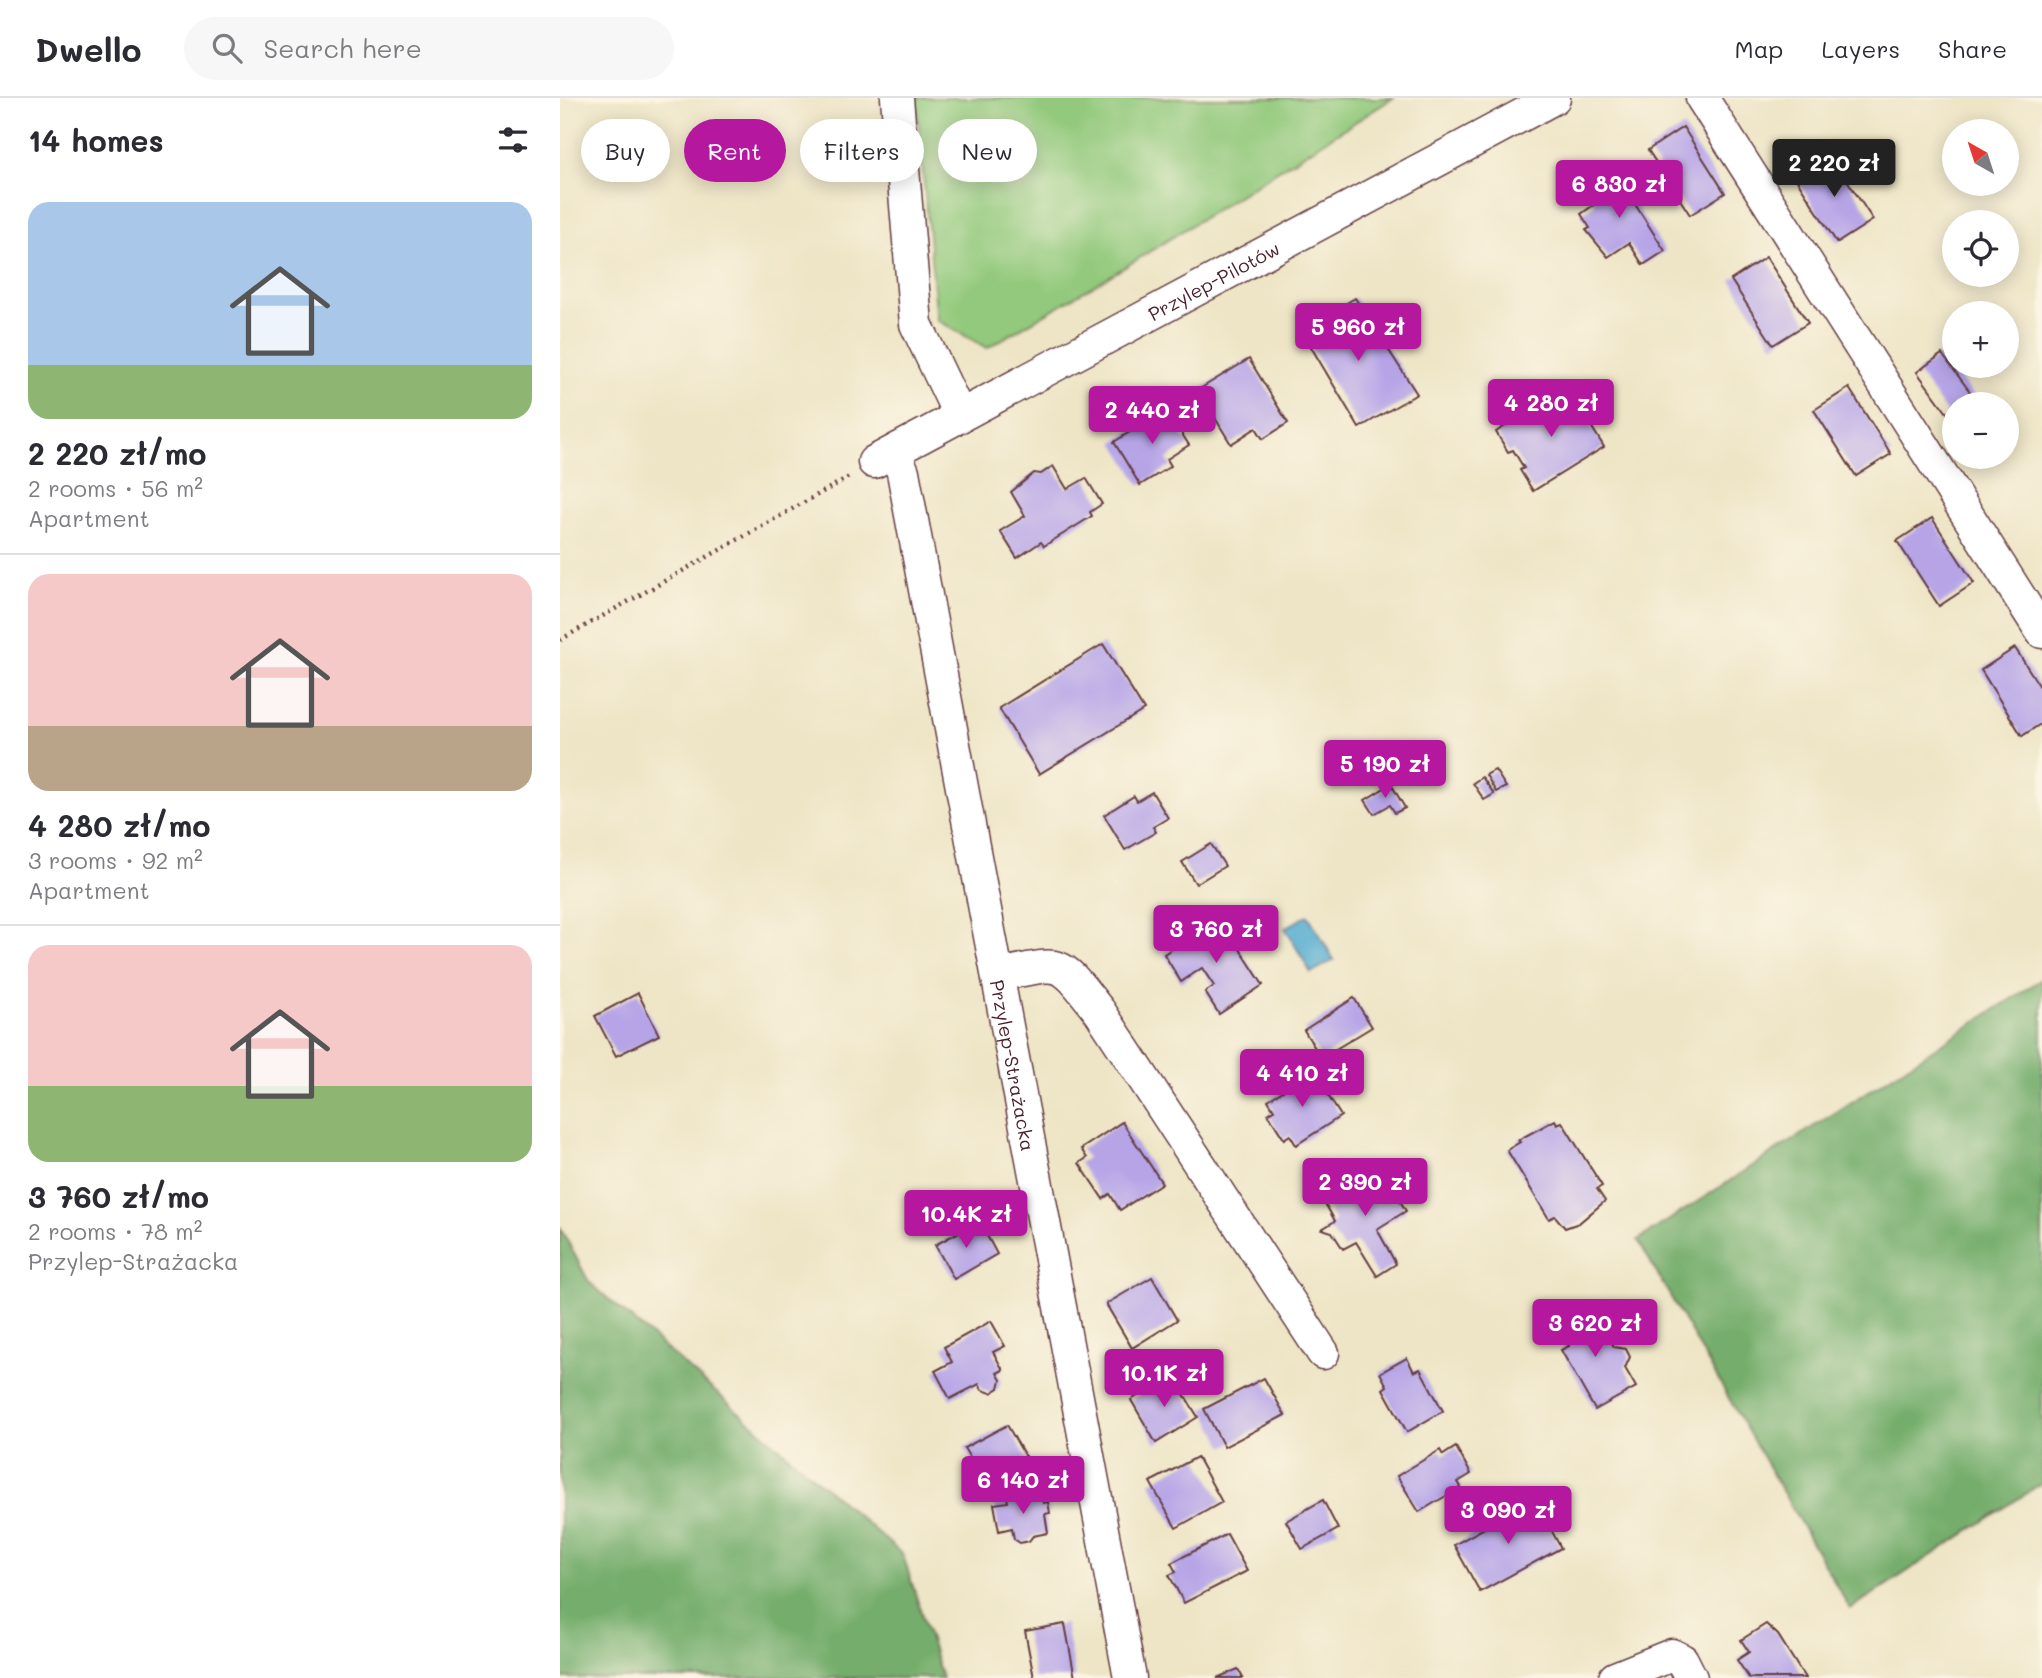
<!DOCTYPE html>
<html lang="en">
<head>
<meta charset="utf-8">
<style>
	:root { --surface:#fff; --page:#f7f7f7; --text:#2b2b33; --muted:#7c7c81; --line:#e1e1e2; --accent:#b5179e }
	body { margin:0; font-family:Mali,sans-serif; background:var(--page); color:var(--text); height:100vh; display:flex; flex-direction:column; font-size:26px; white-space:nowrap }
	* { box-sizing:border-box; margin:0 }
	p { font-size:23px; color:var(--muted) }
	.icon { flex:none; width:38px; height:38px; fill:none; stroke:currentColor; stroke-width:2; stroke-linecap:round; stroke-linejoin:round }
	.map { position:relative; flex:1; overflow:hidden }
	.side { display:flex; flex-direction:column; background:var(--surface); width:560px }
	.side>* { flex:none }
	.banner { position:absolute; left:21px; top:21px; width:665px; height:63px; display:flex; gap:14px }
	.needle { width:46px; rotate:321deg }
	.tools { position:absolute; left:1382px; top:21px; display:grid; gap:14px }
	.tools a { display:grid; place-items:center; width:77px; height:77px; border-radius:50%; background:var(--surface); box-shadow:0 4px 18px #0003; font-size:35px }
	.price { position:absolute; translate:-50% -60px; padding:0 16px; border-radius:7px; background:var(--accent); color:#fff; font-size:23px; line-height:46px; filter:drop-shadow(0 2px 4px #0008) }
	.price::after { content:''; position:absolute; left:50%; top:42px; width:21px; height:16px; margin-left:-10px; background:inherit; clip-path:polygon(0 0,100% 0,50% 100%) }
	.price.current { background:#222; color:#fff }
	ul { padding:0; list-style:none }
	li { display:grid; align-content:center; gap:14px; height:371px; padding:0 28px }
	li+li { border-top:2px solid var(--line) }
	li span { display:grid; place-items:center; height:217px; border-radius:21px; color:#555 }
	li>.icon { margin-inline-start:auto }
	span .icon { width:126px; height:126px; fill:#fffc; stroke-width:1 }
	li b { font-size:30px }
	h2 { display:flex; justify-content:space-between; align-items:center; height:84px; padding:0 28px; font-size:30px }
	.pill { padding:0 24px; border-radius:32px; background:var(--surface); box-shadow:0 4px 18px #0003; font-size:24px; line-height:63px }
	.pill.current { background:var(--accent); color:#fff }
	header { display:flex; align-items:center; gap:42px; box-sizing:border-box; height:98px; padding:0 35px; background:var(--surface); border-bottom:2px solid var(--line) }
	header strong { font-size:33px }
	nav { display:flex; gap:38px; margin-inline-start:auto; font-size:24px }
	.search { width:490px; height:63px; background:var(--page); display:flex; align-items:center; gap:18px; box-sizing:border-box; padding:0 24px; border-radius:38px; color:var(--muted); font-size:26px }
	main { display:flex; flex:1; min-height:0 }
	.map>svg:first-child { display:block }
	.green { fill:#92c97c; stroke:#6e7454; stroke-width:2 }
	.forest { fill:#75ad6c; stroke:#60664c; stroke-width:2 }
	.water { fill:#53acd0; stroke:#4e667e; stroke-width:2 }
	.building { fill:#b6a4e7 }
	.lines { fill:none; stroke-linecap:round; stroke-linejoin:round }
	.minor-casing { stroke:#633d42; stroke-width:35 }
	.path { stroke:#633d42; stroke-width:4.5; stroke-dasharray:2 5; stroke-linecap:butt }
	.minor { stroke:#fff; stroke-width:32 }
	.labels { text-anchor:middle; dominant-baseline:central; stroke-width:5; stroke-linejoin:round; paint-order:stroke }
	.street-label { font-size:19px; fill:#4a1f2b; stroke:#fcf5e5 }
</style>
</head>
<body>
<header>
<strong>Dwello</strong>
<div class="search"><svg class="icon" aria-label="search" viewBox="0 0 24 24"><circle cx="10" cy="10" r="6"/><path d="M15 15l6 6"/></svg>Search here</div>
<nav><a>Map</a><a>Layers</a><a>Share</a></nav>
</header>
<main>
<section class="side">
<h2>14 homes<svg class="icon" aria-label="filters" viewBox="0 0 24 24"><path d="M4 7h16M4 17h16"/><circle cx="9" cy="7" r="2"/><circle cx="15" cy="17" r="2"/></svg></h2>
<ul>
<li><span style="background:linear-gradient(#a9c7e8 75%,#8fb573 0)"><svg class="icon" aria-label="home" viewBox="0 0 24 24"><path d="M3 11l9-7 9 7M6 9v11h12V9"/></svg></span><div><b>2 220 zł/mo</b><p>2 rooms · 56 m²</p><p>Apartment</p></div></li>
<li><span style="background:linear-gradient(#f6c9c9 70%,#b9a48a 0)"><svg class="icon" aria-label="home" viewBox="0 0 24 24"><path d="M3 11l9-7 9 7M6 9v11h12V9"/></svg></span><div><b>4 280 zł/mo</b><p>3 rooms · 92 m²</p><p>Apartment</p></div></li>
<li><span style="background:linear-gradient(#f6c9c9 65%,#8fb573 0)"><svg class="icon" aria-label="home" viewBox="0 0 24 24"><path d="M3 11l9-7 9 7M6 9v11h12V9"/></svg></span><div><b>3 760 zł/mo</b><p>2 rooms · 78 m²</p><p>Przylep-Strażacka</p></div></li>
</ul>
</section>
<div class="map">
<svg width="1482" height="1580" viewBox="0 0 1482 1580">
	<rect width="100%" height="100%" fill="#fcf5e5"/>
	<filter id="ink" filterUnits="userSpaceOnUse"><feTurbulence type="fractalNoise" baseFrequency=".0143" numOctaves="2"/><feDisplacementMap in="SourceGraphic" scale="14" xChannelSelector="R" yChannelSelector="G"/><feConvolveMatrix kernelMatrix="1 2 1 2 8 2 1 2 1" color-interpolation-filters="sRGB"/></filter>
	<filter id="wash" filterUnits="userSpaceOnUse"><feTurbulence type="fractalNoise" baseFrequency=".00686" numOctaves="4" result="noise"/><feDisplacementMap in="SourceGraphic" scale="28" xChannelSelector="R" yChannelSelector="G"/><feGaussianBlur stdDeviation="1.57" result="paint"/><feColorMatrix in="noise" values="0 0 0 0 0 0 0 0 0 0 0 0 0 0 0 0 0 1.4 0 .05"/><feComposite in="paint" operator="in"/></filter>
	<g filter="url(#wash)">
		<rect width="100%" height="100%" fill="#eee5c6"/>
		<path class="green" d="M 356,0 L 833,0 L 565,169 L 427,250 L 377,222 Z"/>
		<g class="forest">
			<path d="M 1482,881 L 1482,1385 L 1290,1511 L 1078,1142 Z"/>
			<path d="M 0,1129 L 29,1184 L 343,1457 L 382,1580 L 0,1580 Z"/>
		</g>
		<path class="water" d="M 748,817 L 774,862 L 751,875 L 725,830 Z"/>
		<g id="blocks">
			<g class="building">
				<path d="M 1123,29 L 1165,95 L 1130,117 L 1088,52 Z"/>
				<path d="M 1270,56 L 1313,122 L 1277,145 L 1235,79 Z"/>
				<path d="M 1051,69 L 1105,153 L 1083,167 L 1069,145 L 1048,159 L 1026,132 L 1030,130 L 1021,116 L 1035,106 L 1032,102 L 1038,98 L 1029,84 Z"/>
				<path d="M 1206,159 L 1248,225 L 1213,247 L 1171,182 Z"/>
				<path d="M 795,200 L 857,296 L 799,330 L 741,232 Z"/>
				<path d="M 1382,256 L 1419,306 L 1395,306 L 1395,326 L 1357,274 Z"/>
				<path d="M 689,261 L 728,325 L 703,341 L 696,330 L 671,346 L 638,292 Z"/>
				<path d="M 1007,289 L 1044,349 L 973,393 L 960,372 L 964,370 L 953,352 L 948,354 L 936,334 L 967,314 L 972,317 L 984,309 L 984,304 Z"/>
				<path d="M 1289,290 L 1331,356 L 1296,378 L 1254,312 Z"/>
				<path d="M 606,311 L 629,347 L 607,361 L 611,368 L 580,387 L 554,344 Z"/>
				<path d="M 493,368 L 507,391 L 526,380 L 542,406 L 530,414 L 532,418 L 484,448 L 481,444 L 457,460 L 440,433 L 465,418 L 451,394 L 474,375 L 481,376 Z"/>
				<path d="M 1372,420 L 1414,485 L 1379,508 L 1337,443 Z"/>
				<path d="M 543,546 L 584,612 L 479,676 L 439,610 Z"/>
				<path d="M 1455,550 L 1482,592 L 1482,625 L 1462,638 L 1421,572 Z"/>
				<path d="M 935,672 L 946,689 L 936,694 L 926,677 Z"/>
				<path d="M 922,679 L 934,696 L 924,702 L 913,685 Z"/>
				<path d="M 831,686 L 845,710 L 835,715 L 830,707 L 814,716 L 805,702 Z"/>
				<path d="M 592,694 L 608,720 L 593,729 L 596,734 L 565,752 L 544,717 L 574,698 L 577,703 Z"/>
				<path d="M 651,746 L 665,768 L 636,786 L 622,764 Z"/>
				<path d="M 660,820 L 703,887 L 659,916 L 645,894 L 654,888 L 642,870 L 621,884 L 604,856 Z"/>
				<path d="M 78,895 L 99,937 L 56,958 L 35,918 Z"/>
				<path d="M 794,900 L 812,929 L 761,960 L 744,932 Z"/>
				<path d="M 753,974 L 781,1018 L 736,1047 L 730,1037 L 724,1041 L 708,1016 L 714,1012 L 708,1002 L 723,993 L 719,987 L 734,978 L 738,984 Z"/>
				<path d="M 995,1022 L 997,1026 L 1002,1024 L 1042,1088 L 1037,1091 L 1045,1103 L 1019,1125 L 1005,1130 L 995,1118 L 989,1121 L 947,1052 L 960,1044 L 958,1042 Z"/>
				<path d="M 562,1024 L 602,1085 L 560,1112 L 550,1096 L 543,1101 L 519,1065 L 527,1060 L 521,1051 Z"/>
				<path d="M 823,1074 L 846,1113 L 817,1131 L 836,1166 L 817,1178 L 796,1144 L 783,1151 L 772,1134 L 762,1131 L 775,1123 L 762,1100 L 799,1078 L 803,1086 Z"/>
				<path d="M 419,1123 L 437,1156 L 394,1181 L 375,1147 Z"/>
				<path d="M 592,1179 L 617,1222 L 572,1250 L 546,1206 Z"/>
				<path d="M 1023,1209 L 1036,1233 L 1044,1229 L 1054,1249 L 1066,1251 L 1070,1259 L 1065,1270 L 1076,1289 L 1035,1312 L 1001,1252 L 1009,1248 L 995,1224 Z"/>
				<path d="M 431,1223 L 445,1248 L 433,1254 L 443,1272 L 437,1275 L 441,1282 L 439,1290 L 431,1295 L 422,1292 L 419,1286 L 390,1301 L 375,1273 L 392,1264 L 384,1249 Z"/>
				<path d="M 847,1260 L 854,1274 L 860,1271 L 883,1313 L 847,1334 L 823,1291 L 827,1288 L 820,1275 Z"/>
				<path d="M 612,1277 L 638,1319 L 596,1345 L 571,1302 Z"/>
				<path d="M 704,1280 L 725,1317 L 664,1349 L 644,1311 Z"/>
				<path d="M 447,1327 L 468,1363 L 425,1385 L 404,1350 Z"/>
				<path d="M 896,1349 L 911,1376 L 898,1384 L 901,1389 L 859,1414 L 837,1378 L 880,1352 L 883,1357 Z"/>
				<path d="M 637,1359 L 662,1404 L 616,1430 L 590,1384 Z"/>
				<path d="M 481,1394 L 483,1405 L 488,1404 L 490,1415 L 485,1416 L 488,1435 L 473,1438 L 469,1443 L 460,1445 L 454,1441 L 452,1430 L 439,1433 L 434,1406 L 448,1404 L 447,1399 Z"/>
				<path d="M 763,1402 L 778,1431 L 742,1451 L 726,1423 Z"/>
				<path d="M 975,1402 L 1001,1450 L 920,1494 L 894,1447 Z"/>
				<path d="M 667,1436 L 687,1473 L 624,1505 L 609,1477 L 616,1474 L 611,1465 Z"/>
				<path d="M 505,1526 L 515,1580 L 474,1580 L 465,1533 Z"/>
				<path d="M 1206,1526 L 1218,1537 L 1245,1580 L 1189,1580 L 1177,1562 L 1189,1554 L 1181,1542 Z"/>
				<path d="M 678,1571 L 683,1580 L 657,1580 Z"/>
			</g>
		</g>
	</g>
	<g filter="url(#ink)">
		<use href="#blocks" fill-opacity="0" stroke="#633d42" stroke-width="2"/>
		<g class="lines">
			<defs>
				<g id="minor">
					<path d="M 337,0 L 356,226 L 400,318"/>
					<path d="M 1142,0 L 1482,534"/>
					<path id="s1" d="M 335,354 L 343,374 C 419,776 491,1179 570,1580"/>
					<path id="s2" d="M 314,364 L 994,0"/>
					<path d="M 439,877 C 506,863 498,861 540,914 L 763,1255"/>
					<path d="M 1055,1580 L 1112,1557 L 1122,1562 L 1131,1580"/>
				</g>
			</defs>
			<use href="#minor" class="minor-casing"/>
			<path class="path" d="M 0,542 L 289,379"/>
			<use href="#minor" class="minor"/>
		</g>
	</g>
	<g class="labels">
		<g class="street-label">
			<text stroke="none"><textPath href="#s2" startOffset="385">Przylep-Pilotów</textPath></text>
			<text stroke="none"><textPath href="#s1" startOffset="625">Przylep-Strażacka</textPath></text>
		</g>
	</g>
</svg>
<div class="tools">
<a><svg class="needle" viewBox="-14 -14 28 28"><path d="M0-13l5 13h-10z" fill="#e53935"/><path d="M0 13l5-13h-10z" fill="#7c7c81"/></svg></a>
<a><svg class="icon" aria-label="locate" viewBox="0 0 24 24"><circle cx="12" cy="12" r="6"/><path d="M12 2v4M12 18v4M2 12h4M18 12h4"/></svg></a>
<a>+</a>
<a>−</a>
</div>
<b class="price current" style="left:1274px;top:101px">2 220 zł</b>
<b class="price" style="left:1059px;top:122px">6 830 zł</b>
<b class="price" style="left:798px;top:265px">5 960 zł</b>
<b class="price" style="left:991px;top:341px">4 280 zł</b>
<b class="price" style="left:592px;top:348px">2 440 zł</b>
<b class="price" style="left:825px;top:702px">5 190 zł</b>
<b class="price" style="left:656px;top:867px">3 760 zł</b>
<b class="price" style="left:742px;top:1011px">4 410 zł</b>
<b class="price" style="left:805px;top:1120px">2 390 zł</b>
<b class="price" style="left:406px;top:1152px">10.4K zł</b>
<b class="price" style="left:1035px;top:1261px">3 620 zł</b>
<b class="price" style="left:604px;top:1311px">10.1K zł</b>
<b class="price" style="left:463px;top:1418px">6 140 zł</b>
<b class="price" style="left:948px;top:1448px">3 090 zł</b>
<div class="banner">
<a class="pill">Buy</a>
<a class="pill current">Rent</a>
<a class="pill">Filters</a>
<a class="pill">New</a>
</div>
</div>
</main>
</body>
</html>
